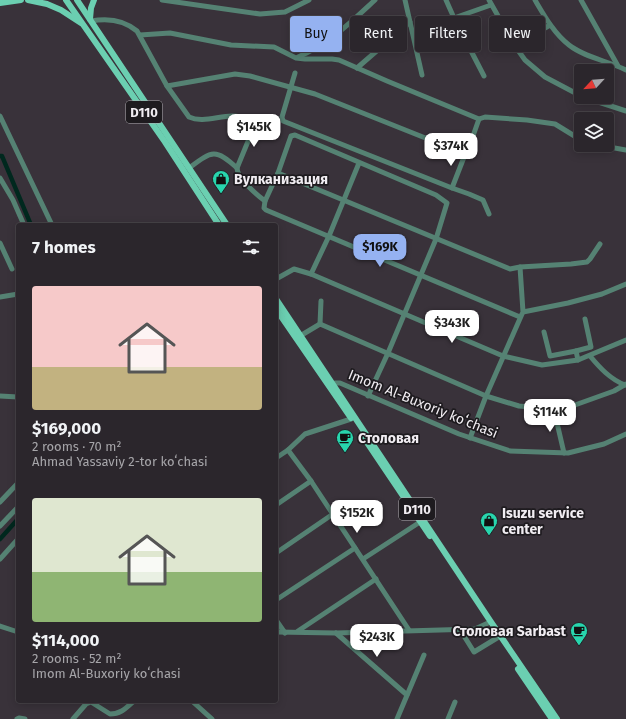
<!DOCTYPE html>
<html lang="en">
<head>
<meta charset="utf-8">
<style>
	:root { --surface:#2b262c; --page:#332e34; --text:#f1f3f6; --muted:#a6a5a9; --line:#474348; --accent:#95b2f1 }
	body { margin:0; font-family:"Fira Sans",sans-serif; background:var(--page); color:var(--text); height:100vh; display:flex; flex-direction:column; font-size:15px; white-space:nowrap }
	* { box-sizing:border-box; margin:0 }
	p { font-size:13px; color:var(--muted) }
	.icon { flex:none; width:22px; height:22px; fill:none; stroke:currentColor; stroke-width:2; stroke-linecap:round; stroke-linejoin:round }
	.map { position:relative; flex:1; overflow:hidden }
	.panel { position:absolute; left:16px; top:223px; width:262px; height:480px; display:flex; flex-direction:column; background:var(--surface); border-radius:4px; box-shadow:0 2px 10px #0003,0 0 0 1px var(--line) }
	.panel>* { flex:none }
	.guide { position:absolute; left:290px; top:16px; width:276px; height:36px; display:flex; gap:8px }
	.needle { width:26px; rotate:244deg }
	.controls { position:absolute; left:574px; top:64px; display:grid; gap:8px }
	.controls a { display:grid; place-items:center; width:40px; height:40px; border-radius:4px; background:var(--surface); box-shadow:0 2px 10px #0003,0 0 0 1px var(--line); font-size:20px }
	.price { position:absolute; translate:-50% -34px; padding:0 9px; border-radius:8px; background:#fff; color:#222; font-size:13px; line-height:26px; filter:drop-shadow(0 1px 2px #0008) }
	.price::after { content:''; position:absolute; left:50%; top:24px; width:12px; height:9px; margin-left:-6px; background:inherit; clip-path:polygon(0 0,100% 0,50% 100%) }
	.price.on { background:var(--accent); color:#111 }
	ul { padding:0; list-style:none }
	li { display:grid; align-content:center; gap:8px; height:212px; padding:0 16px }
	li span { display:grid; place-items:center; height:124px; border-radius:4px; color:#555 }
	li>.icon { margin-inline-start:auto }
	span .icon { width:72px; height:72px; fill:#fffc; stroke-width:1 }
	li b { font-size:17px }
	h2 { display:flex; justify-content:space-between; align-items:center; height:48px; padding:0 16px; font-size:17px }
	.tag { padding:0 14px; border-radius:4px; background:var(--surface); box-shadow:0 2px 10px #0003,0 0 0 1px var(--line); font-size:14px; line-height:36px }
	.tag.on { background:var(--accent); color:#111 }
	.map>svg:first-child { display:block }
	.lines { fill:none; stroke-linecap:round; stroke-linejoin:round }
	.canal { stroke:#00281e; stroke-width:4.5 }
	.minor { stroke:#558273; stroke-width:5 }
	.major { stroke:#6bcfb1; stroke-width:6 }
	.labels { text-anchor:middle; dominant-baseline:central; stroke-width:3.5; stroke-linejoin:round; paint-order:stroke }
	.shield { fill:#1e1b1f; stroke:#b2aeb3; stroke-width:1 }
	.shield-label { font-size:13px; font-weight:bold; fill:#f1edf2 }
	.poi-label { font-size:14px; font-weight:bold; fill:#f1edf2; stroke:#1e1b1f; text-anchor:start }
	.street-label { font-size:14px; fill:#f1edf2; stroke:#1e1b1f }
</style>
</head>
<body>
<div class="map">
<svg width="626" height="719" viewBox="0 0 626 719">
	<rect width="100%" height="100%" fill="#39323a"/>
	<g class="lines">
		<g class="canal">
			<path d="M 0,156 L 2,156 L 31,225"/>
			<path d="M 0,539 L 18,519"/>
		</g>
		<g class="minor">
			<path d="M 162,0 L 260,14 L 285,12 L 309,0"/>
			<path d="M 405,0 L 422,75"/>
			<path d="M 446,0 L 454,18 L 484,76"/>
			<path d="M 489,0 L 515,46 L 525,60 L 545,77 L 581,96"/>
			<path d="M 535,0 C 545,17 554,33 569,45 C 584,57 608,61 626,70"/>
			<path d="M 581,0 L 618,66"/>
			<path d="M 454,18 L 491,5"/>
			<path d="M 91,21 C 107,18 124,20 137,31 L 167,86 L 189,117 C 202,123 218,116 232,116 C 241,116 248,119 256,122 L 237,168"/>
			<path d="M 140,35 L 170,33 L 231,45 L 274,47 L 296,58 L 305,59 L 332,59 L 339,60 L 387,81 L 479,119"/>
			<path d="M 515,46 L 550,25"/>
			<path d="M 298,57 C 329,44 350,23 375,0"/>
			<path d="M 357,68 L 410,22"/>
			<path d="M 295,73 L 282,117 L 283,121 L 452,188 L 469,194 L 483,200 L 489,214"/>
			<path d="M 167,86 L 235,74 L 250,76 L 315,94 L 463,153 L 468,150 L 479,119 L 485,117 L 527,120 L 555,124 L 581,140"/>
			<path d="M 583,97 L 626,111"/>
			<path d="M 0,116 L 52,225"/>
			<path d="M 598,145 L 626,150"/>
			<path d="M 189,168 C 212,151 215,148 237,168 C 237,178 257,195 265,201 L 278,173 L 291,136 L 295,135 L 436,195 L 447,203 L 436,239 L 388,353 L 368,396"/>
			<path d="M 278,173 L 510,269 L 520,267 L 571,264 L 587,262 L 590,259 L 600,244"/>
			<path d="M 0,178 L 13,200 L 24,225"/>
			<path d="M 452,188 L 466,152"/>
			<path d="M 265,201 L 264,208 L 266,210 L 520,317"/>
			<path d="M 0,243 L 12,269"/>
			<path d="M 520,267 L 523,312 L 568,303 L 602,294 L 626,284"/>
			<path d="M 311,274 L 329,236 L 359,163"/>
			<path d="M 276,279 L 294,269 L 311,274 L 503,356 L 542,365 L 578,360 L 626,340"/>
			<path d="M 0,297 L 18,294"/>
			<path d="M 320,324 L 321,301"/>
			<path d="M 544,332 L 550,356 L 576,351 L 578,360"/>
			<path d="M 300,336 L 320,324 L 486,396 L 519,406 L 561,410 L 614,391 L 626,384"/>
			<path d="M 576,351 L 591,347 L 585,319"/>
			<path d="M 590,356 C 600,368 610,379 625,385"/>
			<path d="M 330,385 L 335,383 L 340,383 L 459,434 L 510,451 L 568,453 L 604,444 L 626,434"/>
			<path d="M 0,396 L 18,397"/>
			<path d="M 554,410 L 564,453"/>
			<path d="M 470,438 L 486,396 L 522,314"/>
			<path d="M 288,450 L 311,481 L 409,630"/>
			<path d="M 276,458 L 288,450 L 305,434 L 351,419"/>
			<path d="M 0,502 L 18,483"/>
			<path d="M 276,505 L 311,481"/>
			<path d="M 0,526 L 18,507"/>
			<path d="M 276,553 L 333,514"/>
			<path d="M 0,559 L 18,539"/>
			<path d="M 363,559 L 420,522"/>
			<path d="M 276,600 L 355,548"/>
			<path d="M 276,620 L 285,633"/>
			<path d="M 0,626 L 18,632"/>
			<path d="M 298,631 L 376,579"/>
			<path d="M 276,632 L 336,633 L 475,629 L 488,623"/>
			<path d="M 336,633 L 407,695"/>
			<path d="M 464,636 L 474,652 L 497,638"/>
			<path d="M 192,701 L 212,719"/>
			<path d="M 17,719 L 19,718 L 25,719"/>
			<path d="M 73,719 L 86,704 L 91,702 L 110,714 C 121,714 126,708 134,701"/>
			<path d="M 397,719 L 424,655"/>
			<path d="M 448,719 L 455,702"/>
		</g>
		<g class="major">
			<path d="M 28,0 L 47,4 L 61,10 L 81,23"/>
			<path d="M 66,0 L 165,142 L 219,225"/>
			<path d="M 77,0 L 227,225"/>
			<path d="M 0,3 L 21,0"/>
			<path d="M 90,19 L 91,8 L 94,0"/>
			<path d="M 276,299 L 491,622 L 557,719"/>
			<path d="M 276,309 L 351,418"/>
			<path d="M 364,438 L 430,536"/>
			<path d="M 518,669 L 552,719"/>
		</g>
	</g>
	<defs>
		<symbol id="shop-pin" viewBox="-11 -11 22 30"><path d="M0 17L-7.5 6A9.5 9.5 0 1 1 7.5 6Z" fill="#28d5ad" stroke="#1e1b1f"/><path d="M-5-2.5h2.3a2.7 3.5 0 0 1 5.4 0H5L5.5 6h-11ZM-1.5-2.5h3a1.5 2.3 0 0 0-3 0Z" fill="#111"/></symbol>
		<symbol id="cafe-pin" viewBox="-11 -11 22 30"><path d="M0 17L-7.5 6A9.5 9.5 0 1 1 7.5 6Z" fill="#28d5ad" stroke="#1e1b1f"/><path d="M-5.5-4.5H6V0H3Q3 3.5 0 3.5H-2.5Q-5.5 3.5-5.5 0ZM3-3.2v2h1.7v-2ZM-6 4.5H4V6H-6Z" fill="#111"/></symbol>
	</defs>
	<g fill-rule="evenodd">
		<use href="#shop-pin" x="211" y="169" width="20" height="27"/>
		<use href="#cafe-pin" x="335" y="428" width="20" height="27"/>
		<use href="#shop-pin" x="479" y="511" width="20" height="27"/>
		<use href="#cafe-pin" x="569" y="621" width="20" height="27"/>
	</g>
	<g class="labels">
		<g class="shield">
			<rect x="126" y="101" width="36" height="22" rx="3"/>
			<rect x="399" y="498" width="36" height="22" rx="3"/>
		</g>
		<g class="shield-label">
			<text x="144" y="112">D110</text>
			<text x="417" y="509">D110</text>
		</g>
		<g class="poi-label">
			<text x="234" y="179">Вулканизация</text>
			<text x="358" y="438">Столовая</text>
			<text x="502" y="513">Isuzu service<tspan x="502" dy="16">center</tspan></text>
			<text x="566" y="631" text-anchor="end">Столовая Sarbast</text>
		</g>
		<g class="street-label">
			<text transform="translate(423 404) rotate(22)">Imom Al-Buxoriy koʻchasi</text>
		</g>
	</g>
</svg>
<div class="controls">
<a><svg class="needle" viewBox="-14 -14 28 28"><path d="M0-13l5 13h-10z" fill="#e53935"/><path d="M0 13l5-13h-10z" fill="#a6a5a9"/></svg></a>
<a><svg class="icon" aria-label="layers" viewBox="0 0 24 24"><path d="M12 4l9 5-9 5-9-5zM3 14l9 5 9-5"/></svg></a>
</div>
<b class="price" style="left:254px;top:148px">$145K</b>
<b class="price" style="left:451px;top:167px">$374K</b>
<b class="price on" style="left:380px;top:268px">$169K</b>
<b class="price" style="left:452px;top:344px">$343K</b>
<b class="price" style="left:550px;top:433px">$114K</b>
<b class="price" style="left:357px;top:534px">$152K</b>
<b class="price" style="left:377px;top:658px">$243K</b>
<div class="guide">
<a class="tag on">Buy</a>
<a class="tag">Rent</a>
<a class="tag">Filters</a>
<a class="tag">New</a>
</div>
<section class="panel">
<h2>7 homes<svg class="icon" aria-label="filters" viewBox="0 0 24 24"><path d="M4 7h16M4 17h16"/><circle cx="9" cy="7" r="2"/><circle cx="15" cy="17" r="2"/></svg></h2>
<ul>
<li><span style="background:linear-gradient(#f6c9c9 65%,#c2b280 0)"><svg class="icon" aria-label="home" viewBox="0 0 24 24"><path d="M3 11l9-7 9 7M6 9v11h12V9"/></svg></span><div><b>$169,000</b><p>2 rooms · 70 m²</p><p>Ahmad Yassaviy 2-tor koʻchasi</p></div></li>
<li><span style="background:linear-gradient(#dfe7d0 60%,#8fb573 0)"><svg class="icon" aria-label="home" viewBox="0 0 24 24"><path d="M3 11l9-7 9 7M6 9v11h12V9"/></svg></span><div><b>$114,000</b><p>2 rooms · 52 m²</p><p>Imom Al-Buxoriy koʻchasi</p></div></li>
</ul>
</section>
</div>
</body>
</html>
